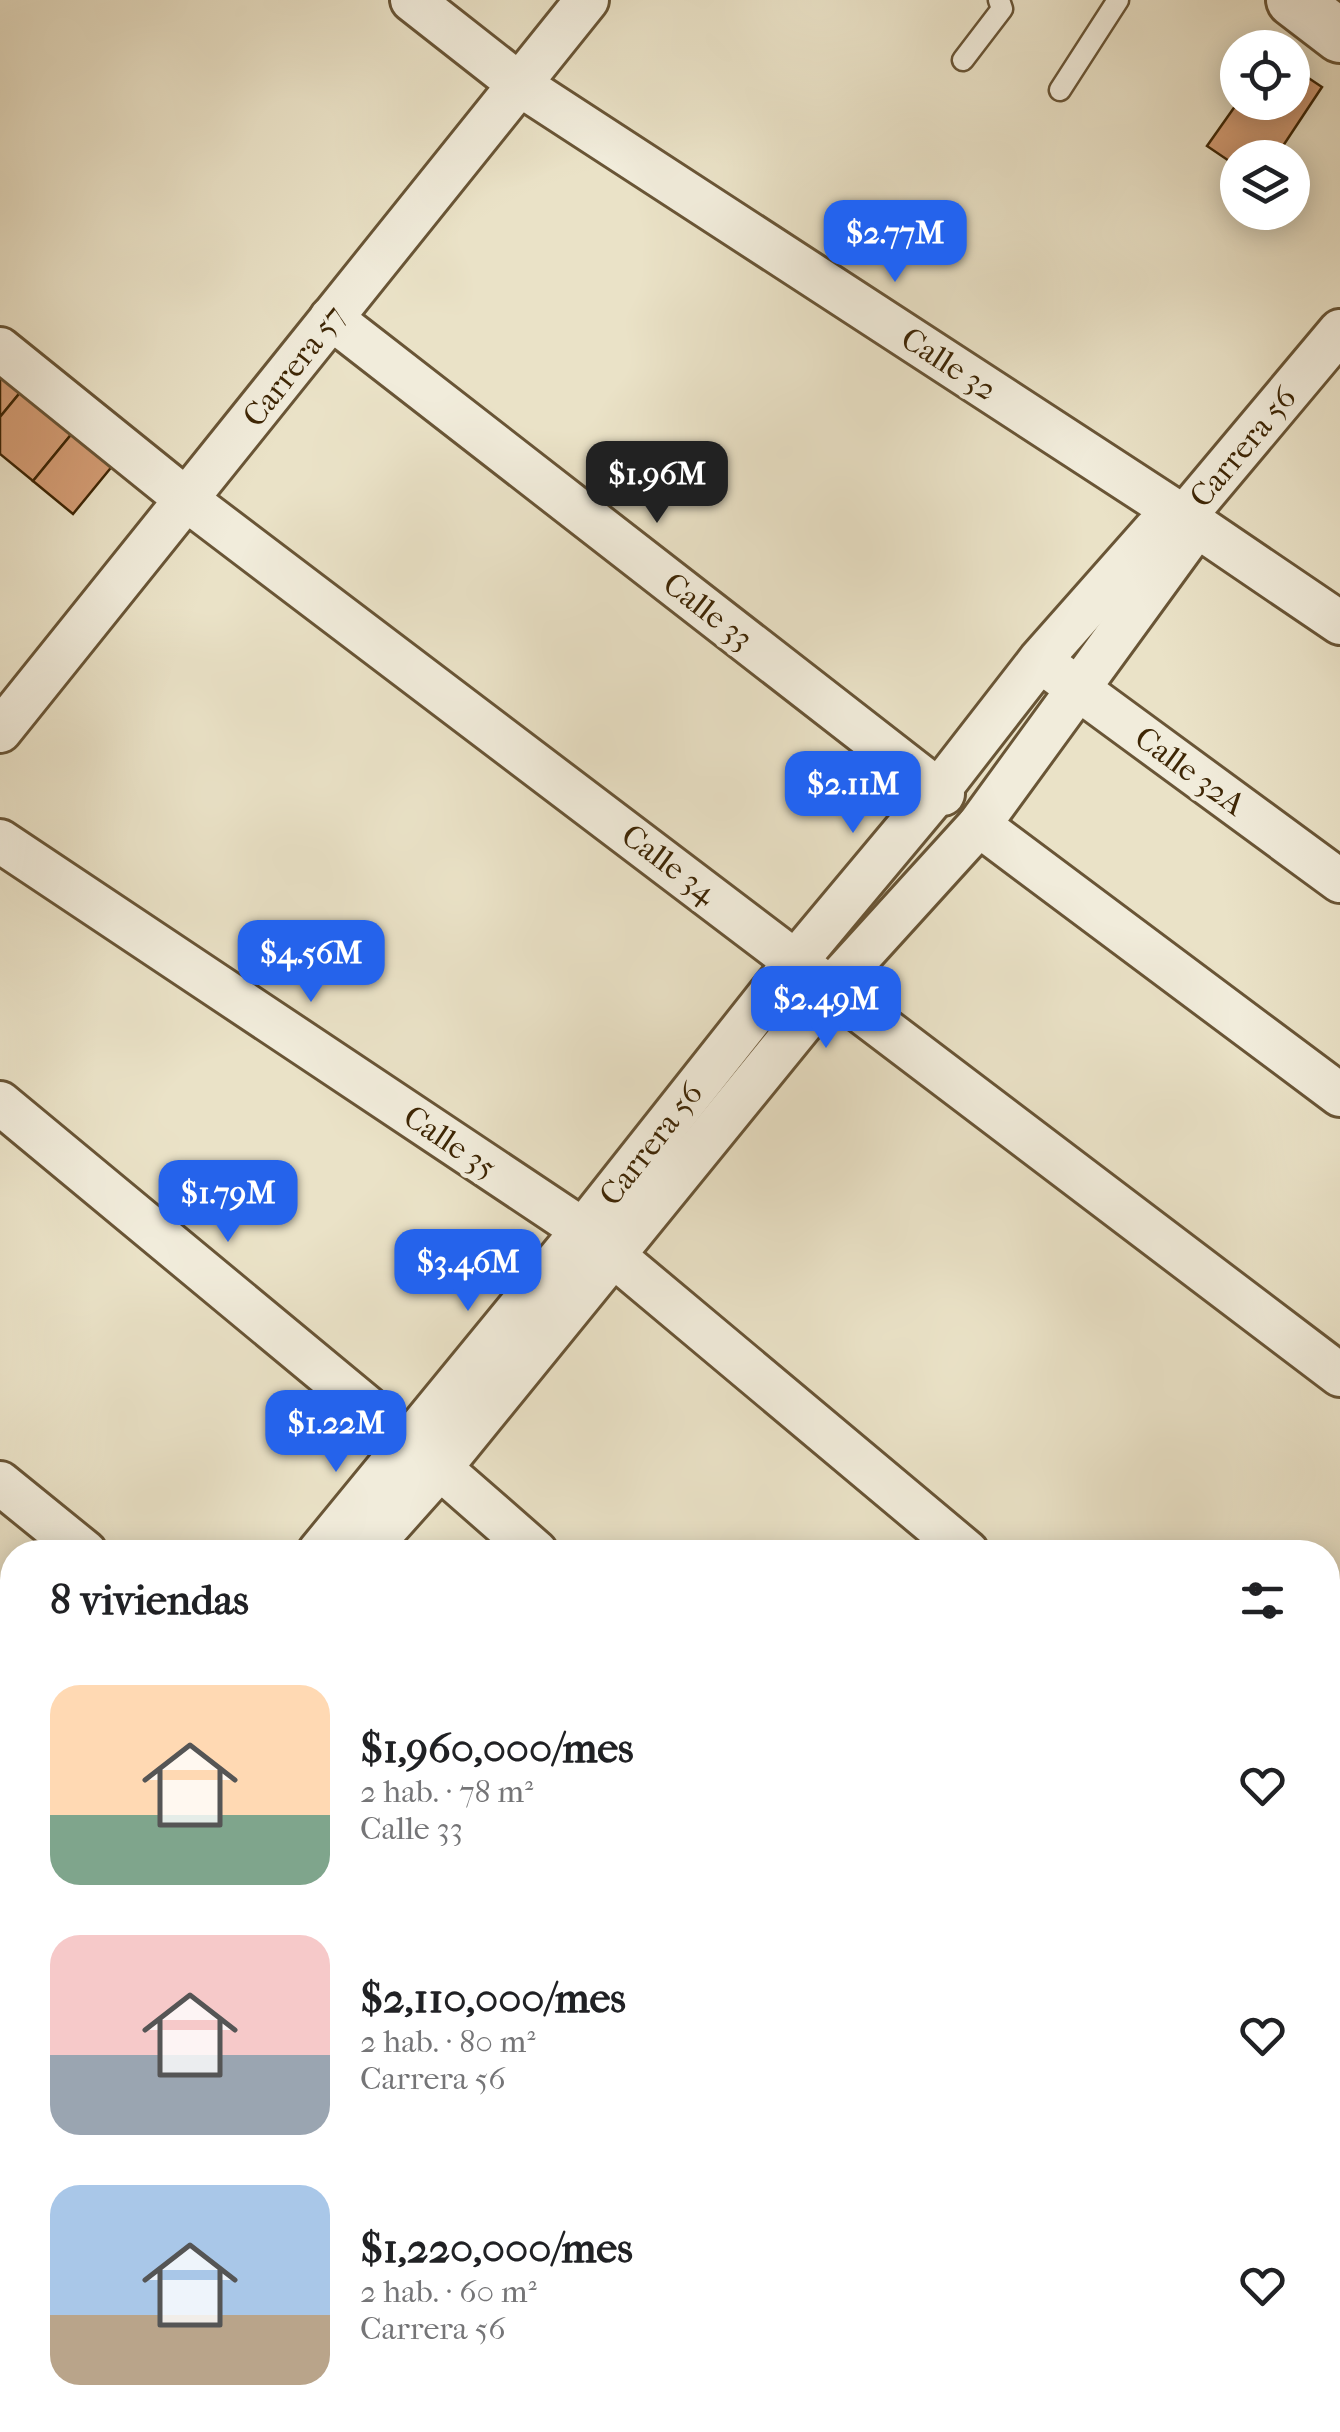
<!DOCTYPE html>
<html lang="es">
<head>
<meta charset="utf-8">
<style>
	:root { --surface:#fff; --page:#f6f6f6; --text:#202124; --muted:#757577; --accent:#2563eb }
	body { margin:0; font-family:"IM FELL French Canon",serif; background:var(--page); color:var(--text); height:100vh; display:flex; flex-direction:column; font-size:38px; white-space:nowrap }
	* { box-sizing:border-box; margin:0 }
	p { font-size:32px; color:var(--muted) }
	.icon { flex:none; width:55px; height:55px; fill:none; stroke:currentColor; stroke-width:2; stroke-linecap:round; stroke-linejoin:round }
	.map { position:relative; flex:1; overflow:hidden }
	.panel { position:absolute; left:0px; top:1540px; width:1340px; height:892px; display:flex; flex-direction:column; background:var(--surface); border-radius:40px 40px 0 0; box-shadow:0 5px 25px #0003 }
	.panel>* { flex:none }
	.buttons { position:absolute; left:1220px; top:30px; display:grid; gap:20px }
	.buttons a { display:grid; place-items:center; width:90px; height:90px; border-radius:50%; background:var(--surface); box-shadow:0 5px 25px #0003; font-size:50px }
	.price { position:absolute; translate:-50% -85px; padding:0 22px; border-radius:20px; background:var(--accent); color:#fff; font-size:32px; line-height:65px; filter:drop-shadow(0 2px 5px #0008) }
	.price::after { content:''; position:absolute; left:50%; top:60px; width:30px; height:22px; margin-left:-15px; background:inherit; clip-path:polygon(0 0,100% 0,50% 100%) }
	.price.on { background:#222; color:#fff }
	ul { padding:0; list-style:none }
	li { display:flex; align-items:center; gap:30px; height:250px; padding:0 50px }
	li span { display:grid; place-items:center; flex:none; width:280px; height:200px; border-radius:30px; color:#555 }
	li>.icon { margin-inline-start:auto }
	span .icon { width:120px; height:120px; fill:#fffc; stroke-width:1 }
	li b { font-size:42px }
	h2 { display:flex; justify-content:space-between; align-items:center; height:120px; padding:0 50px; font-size:42px }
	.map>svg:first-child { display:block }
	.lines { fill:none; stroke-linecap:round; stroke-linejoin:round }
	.stream { stroke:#75826b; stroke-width:11 }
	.building { fill:#d39c74; stroke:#3e2605; stroke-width:2.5 }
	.service-casing { stroke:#695536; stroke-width:25 }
	.minor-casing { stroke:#695536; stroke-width:48 }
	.tertiary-casing { stroke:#695536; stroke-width:58 }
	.service { stroke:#f1ecdb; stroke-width:20 }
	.minor { stroke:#f1ecdb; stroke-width:42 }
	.tertiary { stroke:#f1ecdb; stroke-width:52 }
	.labels { text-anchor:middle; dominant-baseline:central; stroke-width:9; stroke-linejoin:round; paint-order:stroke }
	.street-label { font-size:32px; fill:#3e2605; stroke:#f1ecdb }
</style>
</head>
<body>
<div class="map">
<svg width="1340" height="2432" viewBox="0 0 1340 2432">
	<rect width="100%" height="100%" fill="#eae2c7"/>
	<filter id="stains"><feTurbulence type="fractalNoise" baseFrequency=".002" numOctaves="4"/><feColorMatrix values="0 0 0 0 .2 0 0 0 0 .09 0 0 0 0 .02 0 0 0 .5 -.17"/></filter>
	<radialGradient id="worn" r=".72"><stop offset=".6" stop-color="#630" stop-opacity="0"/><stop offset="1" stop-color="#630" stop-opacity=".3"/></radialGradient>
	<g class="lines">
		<path class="stream" d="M 0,1959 L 12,1943"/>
	</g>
	<g class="building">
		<path d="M 1292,67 L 1322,87 L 1275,158 L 1238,158 L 1238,167 L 1207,146 L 1238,102 L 1292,102 Z"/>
		<path d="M 0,370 L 23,389 L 0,417 Z"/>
		<path d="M 23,389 L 74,431 L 33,481 L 0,454 L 0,417 Z"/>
		<path d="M 74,431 L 114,464 L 73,514 L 33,481 Z"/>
	</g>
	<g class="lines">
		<defs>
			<g id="service">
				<path d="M 963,60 L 1002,9 L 999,0"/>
				<path d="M 1060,90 L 1118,0"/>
			</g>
			<g id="minor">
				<path d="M 412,0 L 519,84 L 1184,517 L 1340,623"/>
				<path d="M 331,318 L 943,794"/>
				<path d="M 0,349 L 187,500 L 1340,1375"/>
				<path d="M 1054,671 L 1340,881"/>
				<path d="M 0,731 L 587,0"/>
				<path d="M 979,825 L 1340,1095"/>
				<path d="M 0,841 L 583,1230 L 967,1552"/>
				<path d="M 0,1103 L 440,1468 L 536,1552"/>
				<path d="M 0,1483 L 85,1552"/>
				<path d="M 319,1552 L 583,1230 L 796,961 L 939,790 L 1040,660 L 1155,530 L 1184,517 L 1340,331"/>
				<path d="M 365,1552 L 440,1468 L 830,989 L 979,825 L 1188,538 L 1184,517"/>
				<path d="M 0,1663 L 12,1672"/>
				<path d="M 1328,1821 L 1340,1830"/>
				<path d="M 1328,1875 L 1340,1858"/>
				<path d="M 0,1989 L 12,1973"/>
				<path d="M 1328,2009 L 1340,2018"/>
				<path d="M 0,2307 L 12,2292"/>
				<path d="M 616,2420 L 630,2432"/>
				<path d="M 1177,2420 L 1202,2432"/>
				<path d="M 173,2432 L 183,2420"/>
				<path d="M 377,2432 L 387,2420"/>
				<path d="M 665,2432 L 674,2420"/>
				<path d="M 916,2432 L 925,2420"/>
			</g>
			<path id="tertiary" d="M 1293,0 L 1340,36"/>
		</defs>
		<use href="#service" class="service-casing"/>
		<use href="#minor" class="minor-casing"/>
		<use href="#tertiary" class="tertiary-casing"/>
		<use href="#service" class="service"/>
		<use href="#minor" class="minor"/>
		<use href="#tertiary" class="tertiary"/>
	</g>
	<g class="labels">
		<g class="street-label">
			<text transform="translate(949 364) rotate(33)">Calle 32</text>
			<text transform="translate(294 366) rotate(-52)">Carrera 57</text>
			<text transform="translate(1243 447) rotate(-50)">Carrera 56</text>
			<text transform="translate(708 611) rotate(38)">Calle 33</text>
			<text transform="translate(1190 771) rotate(36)">Calle 32A</text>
			<text transform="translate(669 864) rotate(37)">Calle 34</text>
			<text transform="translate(450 1142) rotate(34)">Calle 35</text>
			<text transform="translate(651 1144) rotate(-52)">Carrera 56</text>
		</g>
	</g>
	<rect width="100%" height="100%" filter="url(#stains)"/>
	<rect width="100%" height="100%" fill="url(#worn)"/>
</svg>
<div class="buttons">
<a><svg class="icon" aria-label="locate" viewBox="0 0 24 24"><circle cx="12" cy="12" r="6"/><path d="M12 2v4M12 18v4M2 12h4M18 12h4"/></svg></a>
<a><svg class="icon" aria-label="layers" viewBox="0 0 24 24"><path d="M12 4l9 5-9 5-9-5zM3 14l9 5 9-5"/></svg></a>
</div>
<b class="price" style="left:895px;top:285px">$2.77M</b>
<b class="price on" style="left:657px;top:526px">$1.96M</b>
<b class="price" style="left:853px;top:836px">$2.11M</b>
<b class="price" style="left:311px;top:1005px">$4.56M</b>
<b class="price" style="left:826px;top:1051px">$2.49M</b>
<b class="price" style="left:228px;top:1245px">$1.79M</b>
<b class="price" style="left:468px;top:1314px">$3.46M</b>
<b class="price" style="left:336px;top:1475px">$1.22M</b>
<section class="panel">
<h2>8 viviendas<svg class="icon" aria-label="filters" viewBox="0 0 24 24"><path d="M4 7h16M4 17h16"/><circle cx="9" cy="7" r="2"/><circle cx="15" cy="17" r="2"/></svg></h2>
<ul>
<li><span style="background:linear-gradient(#ffd9b3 65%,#7fa58c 0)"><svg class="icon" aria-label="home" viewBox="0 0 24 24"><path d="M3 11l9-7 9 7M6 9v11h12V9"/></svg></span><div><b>$1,960,000/mes</b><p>2 hab. · 78 m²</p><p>Calle 33</p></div><svg class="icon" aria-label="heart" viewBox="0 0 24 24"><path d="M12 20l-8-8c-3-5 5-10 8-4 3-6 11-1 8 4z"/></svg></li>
<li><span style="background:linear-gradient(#f6c9c9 60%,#9aa5b1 0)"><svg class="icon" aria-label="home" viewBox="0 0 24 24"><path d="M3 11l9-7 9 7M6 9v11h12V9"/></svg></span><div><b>$2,110,000/mes</b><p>2 hab. · 80 m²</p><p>Carrera 56</p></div><svg class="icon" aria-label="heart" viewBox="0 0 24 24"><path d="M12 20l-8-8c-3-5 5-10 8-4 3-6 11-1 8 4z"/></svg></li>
<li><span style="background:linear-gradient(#a9c7e8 65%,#b9a48a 0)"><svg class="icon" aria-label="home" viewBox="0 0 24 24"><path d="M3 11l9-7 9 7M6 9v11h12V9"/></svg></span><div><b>$1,220,000/mes</b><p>2 hab. · 60 m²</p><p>Carrera 56</p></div><svg class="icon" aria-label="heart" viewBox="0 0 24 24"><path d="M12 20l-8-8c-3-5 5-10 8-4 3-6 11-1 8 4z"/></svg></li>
</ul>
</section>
</div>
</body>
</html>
